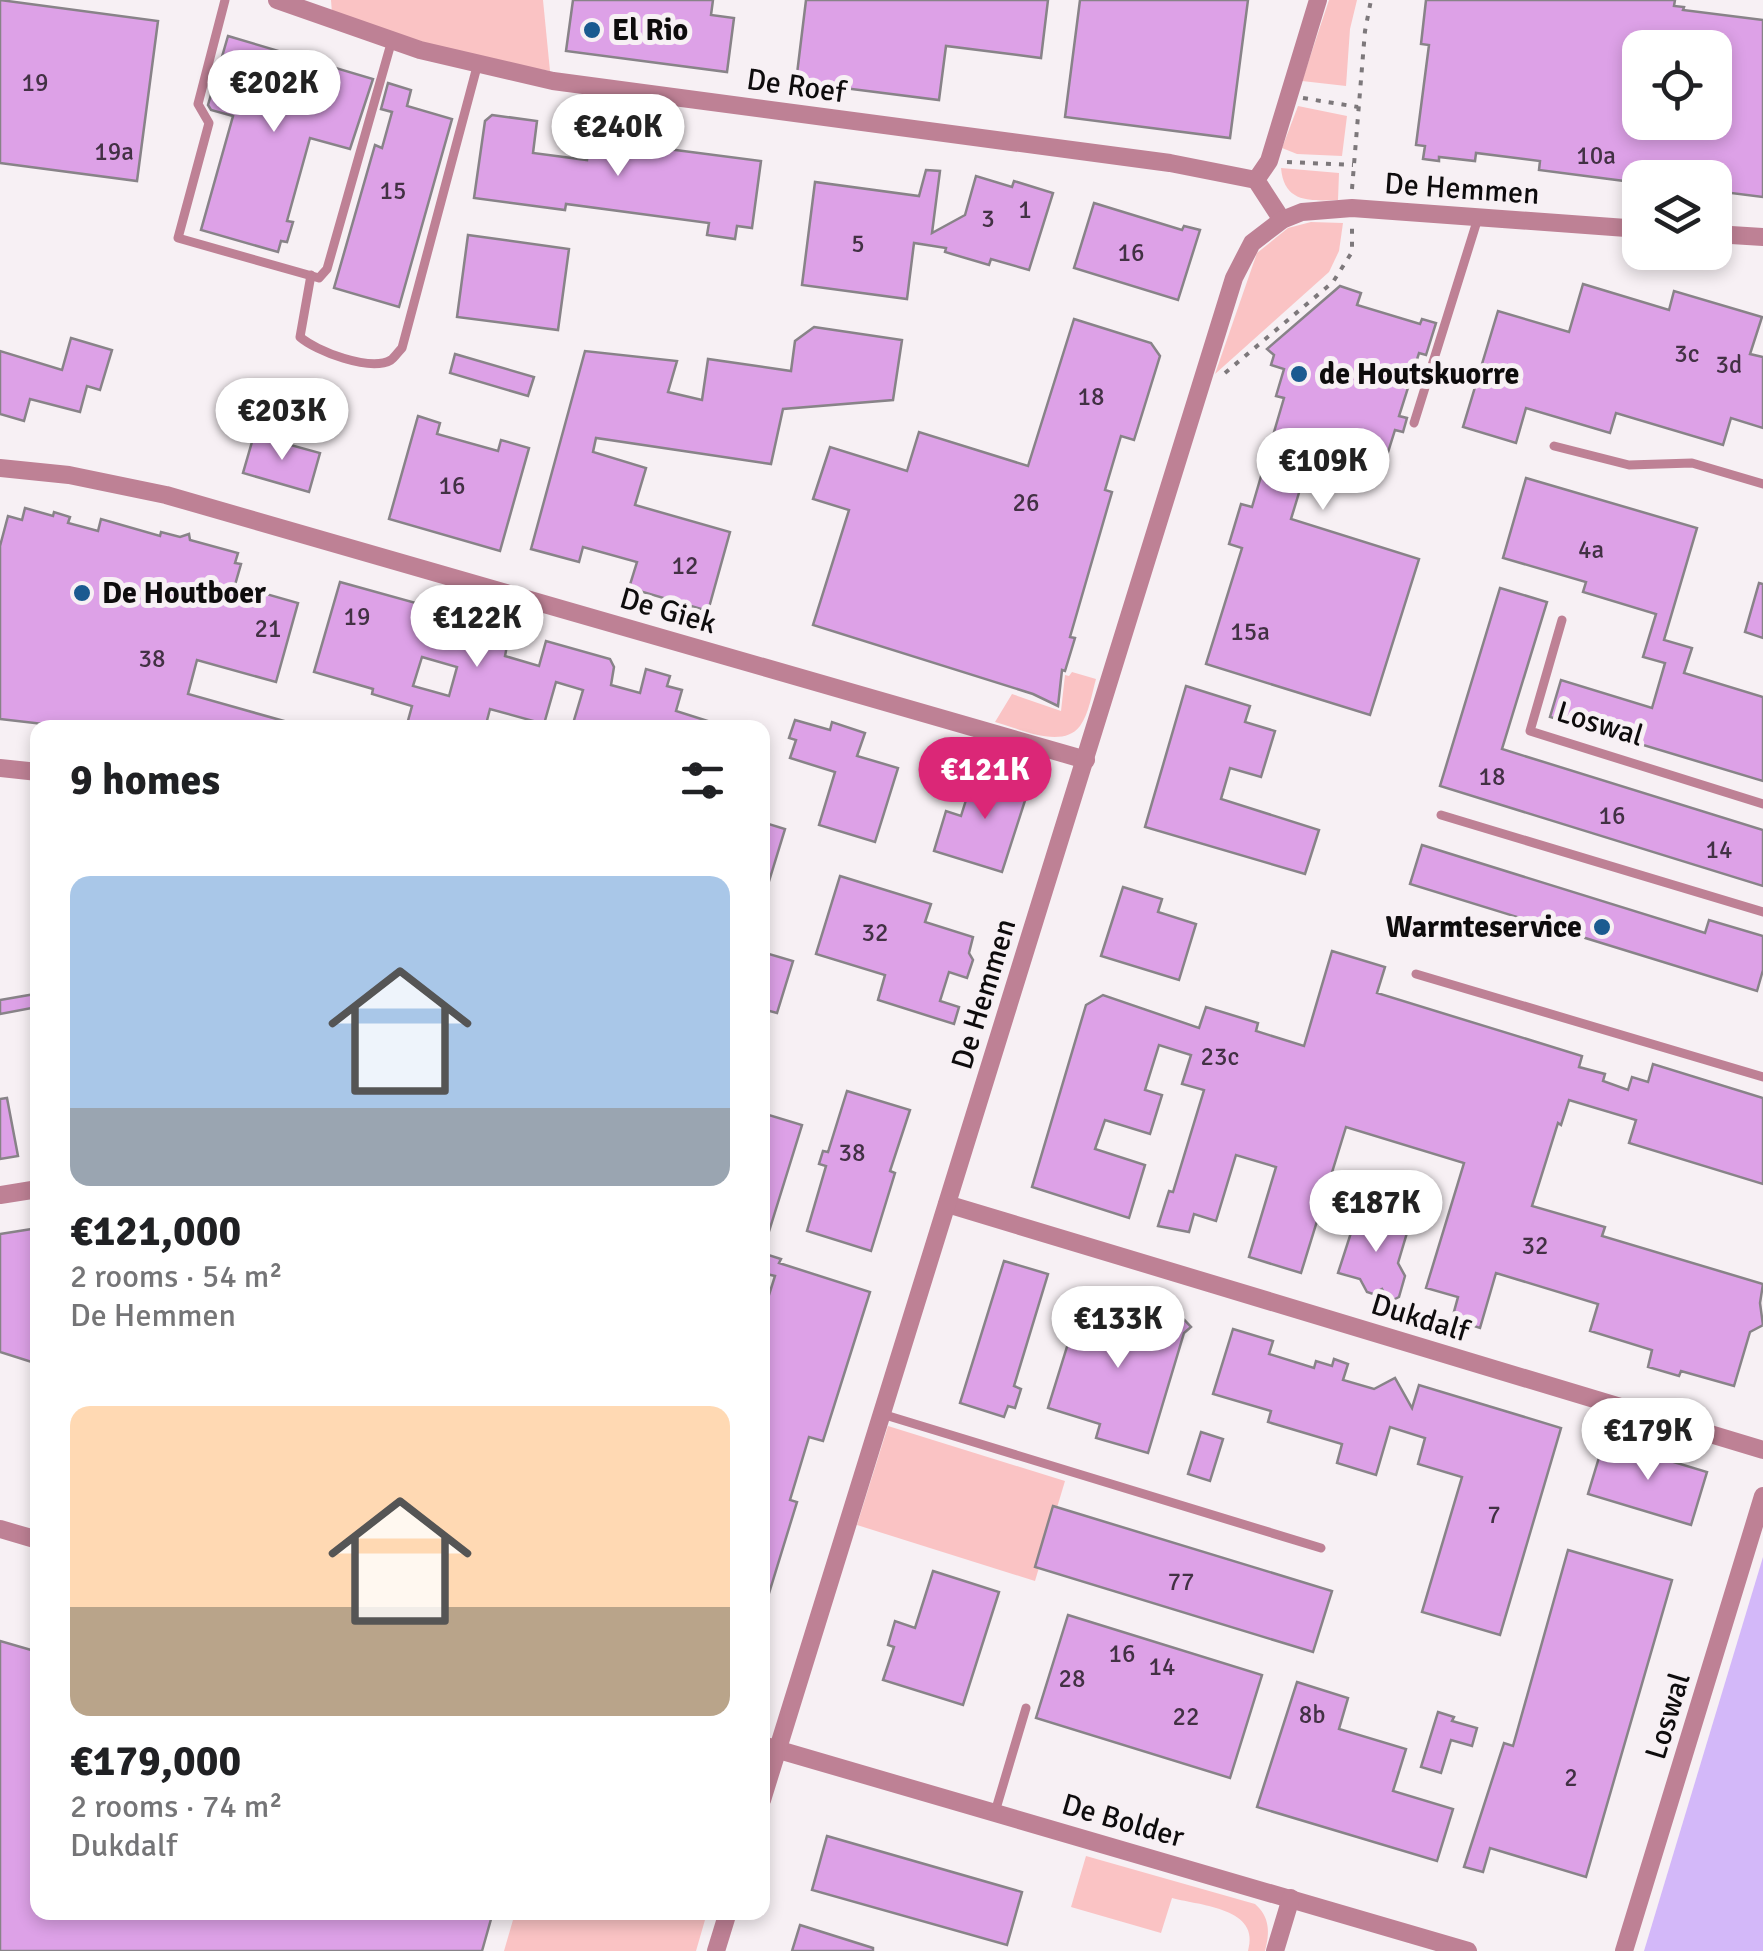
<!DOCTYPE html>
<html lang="en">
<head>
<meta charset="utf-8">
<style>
	:root { --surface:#fff; --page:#f6f6f6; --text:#202124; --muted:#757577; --accent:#db2777 }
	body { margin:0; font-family:Signika,sans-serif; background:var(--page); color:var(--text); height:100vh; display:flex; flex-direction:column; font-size:38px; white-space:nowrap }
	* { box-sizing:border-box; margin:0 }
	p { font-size:32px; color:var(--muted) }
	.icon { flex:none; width:55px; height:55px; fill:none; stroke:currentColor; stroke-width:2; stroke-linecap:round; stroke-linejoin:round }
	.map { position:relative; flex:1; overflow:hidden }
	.side { position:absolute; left:30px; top:720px; width:740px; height:1200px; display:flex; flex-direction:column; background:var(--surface); border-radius:20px; box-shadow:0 5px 15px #0003 }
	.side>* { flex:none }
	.controls { position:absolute; left:1622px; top:30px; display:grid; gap:20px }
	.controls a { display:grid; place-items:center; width:110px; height:110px; border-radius:20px; background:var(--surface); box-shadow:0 5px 15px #0003; font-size:50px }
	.price { position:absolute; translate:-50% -85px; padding:0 22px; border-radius:35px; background:#fff; color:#222; font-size:32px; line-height:65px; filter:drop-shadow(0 2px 5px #0008) }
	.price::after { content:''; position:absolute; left:50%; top:60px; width:30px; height:22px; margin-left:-15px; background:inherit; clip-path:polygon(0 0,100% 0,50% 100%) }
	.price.active { background:var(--accent); color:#fff }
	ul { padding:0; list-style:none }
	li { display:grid; align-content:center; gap:20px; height:530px; padding:0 40px }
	li span { display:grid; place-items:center; height:310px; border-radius:20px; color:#555 }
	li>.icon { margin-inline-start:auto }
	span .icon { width:180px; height:180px; fill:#fffc; stroke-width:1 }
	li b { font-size:42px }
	h2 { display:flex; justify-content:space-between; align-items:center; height:120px; padding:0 40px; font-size:42px }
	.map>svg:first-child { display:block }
	.green { fill:#fac3c4 }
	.water { fill:#d3b8f9 }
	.building { fill:#dda1e7; stroke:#888388; stroke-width:2.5; fill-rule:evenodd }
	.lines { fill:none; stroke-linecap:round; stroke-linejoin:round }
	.path { stroke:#7d787b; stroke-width:4; stroke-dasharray:5 8; stroke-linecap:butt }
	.lane { stroke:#be8195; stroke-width:9 }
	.street { stroke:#be8195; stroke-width:18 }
	.poi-dot { fill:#1b5a90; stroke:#f7f0f4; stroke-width:4 }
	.labels { text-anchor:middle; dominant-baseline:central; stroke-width:10; stroke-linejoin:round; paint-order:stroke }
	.number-label { font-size:25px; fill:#423144 }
	.poi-label { font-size:30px; font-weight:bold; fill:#0e0c0d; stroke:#f7f0f4; text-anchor:start }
	.street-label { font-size:30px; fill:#0e0c0d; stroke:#f7f0f4 }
</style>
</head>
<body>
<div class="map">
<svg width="1763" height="1951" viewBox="0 0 1763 1951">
	<rect width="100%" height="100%" fill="#f7f0f4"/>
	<g class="green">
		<path d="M 331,0 L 543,0 L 550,71 L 461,56 L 332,13 Z"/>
		<path d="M 1329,0 L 1357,0 L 1350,29 L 1346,86 L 1302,81 Z"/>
		<path d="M 1298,106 L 1347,116 L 1342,156 L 1297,154 L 1282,148 Z"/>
		<path d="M 1281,168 L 1339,173 L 1338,200 C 1310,201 1284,203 1281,168 Z"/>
		<path d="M 1311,222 L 1343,223 L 1339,251 L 1329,272 L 1215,374 L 1257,253 L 1288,228 Z"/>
		<path d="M 1072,672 L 1096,679 C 1092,693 1089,714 1080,726 C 1062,750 1018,728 995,722 L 1012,694 L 1061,711 L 1065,675 L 1069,676 Z"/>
		<path d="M 888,1426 L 1065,1481 L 1035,1581 L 857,1525 Z"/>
		<path d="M 1086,1856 L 1255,1904 C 1270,1917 1270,1933 1265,1951 L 1248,1951 C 1261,1908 1202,1906 1172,1898 L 1161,1933 L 1071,1907 Z"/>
		<path d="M 515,1913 L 515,1912 L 707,1913 L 696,1951 L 504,1951 Z"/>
	</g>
	<path class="water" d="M 1763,1557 L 1763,1951 L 1644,1951 Z"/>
	<g class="building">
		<path d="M 0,0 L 158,21 L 137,181 L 0,163 Z"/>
		<path d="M 573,0 L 713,0 L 711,15 L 734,18 L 727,72 L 566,51 Z"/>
		<path d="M 806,0 L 1048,0 L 1041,58 L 946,46 L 939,100 L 796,82 Z"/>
		<path d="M 1080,0 L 1248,0 L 1230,138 L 1065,117 Z"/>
		<path d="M 1426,0 L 1675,0 L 1674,6 L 1684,7 L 1683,10 L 1763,20 L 1763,197 L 1715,191 L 1715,178 L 1640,178 L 1640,183 L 1539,170 L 1540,161 L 1476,153 L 1475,161 L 1439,157 L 1439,161 L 1423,159 L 1425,146 L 1416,145 L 1429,45 L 1421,44 ZM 1640,48 L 1715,48 L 1715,122 L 1640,122 Z"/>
		<path d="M 228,36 L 373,79 L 350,149 L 310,138 L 287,221 L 293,222 L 287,242 L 281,241 L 278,252 L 201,230 L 233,116 L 211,110 L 208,105 Z"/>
		<path d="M 388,83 L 411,90 L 407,106 L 452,119 L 399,307 L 334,288 L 375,145 L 382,148 L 392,112 L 381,109 Z"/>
		<path d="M 492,115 L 537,121 L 533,153 L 587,160 L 590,139 L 761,161 L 752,228 L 737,226 L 735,239 L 707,235 L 709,223 L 566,204 L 565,210 L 474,198 L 485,121 Z"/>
		<path d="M 926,170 L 940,171 L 932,233 L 965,215 L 976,176 L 1012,187 L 1014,181 L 1053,193 L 1029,270 L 991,259 L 989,265 L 945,252 L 946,248 L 914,243 L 907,299 L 802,285 L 815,182 L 919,196 Z"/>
		<path d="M 1094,203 L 1182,230 L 1184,226 L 1200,230 L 1178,300 L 1074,268 Z"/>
		<path d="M 468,235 L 569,249 L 558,330 L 457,317 Z"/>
		<path d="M 1583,284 L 1669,310 L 1674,291 L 1762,317 L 1750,354 L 1763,357 L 1763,428 L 1731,418 L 1723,445 L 1616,413 L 1610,433 L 1526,408 L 1516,443 L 1463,427 L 1498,311 L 1569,332 Z"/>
		<path d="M 1340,286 L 1361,293 L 1357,305 L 1420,324 L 1422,319 L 1436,323 L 1426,355 L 1419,353 L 1399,416 L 1407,418 L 1403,432 L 1395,430 L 1379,481 L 1309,460 L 1291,519 L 1419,559 L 1370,715 L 1206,664 L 1242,548 L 1229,544 L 1241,504 L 1252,507 L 1284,398 L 1276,396 L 1284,369 L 1271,365 L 1274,355 L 1267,349 Z"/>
		<path d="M 1074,319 L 1151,343 L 1160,356 L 1134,440 L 1121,436 L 1105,490 L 1112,492 L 1070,637 L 1075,638 L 1065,671 L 1062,670 L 1058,706 L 1033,694 L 813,625 L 849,510 L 813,499 L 830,447 L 907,471 L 919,432 L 1028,466 Z"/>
		<path d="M 814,327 L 902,340 L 893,400 L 783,409 L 771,464 L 596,438 L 593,452 L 646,468 L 635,505 L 730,532 L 708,611 L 629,588 L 637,562 L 583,547 L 579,562 L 531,549 L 585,351 L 677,361 L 668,392 L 702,400 L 708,359 L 791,371 L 795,341 Z"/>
		<path d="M 71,338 L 112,350 L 100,390 L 87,386 L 80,412 L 30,399 L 24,421 L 0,414 L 0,351 L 62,370 Z"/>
		<path d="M 455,354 L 534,377 L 528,396 L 450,373 Z"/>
		<path d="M 418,416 L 440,423 L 437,434 L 498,451 L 501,440 L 529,448 L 500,551 L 389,519 Z"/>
		<path d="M 254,435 L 320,453 L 309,492 L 243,473 Z"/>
		<path d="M 1526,478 L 1697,528 L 1664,640 L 1692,648 L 1684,673 L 1763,697 L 1763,781 L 1550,717 L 1561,680 L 1652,708 L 1665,663 L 1643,657 L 1656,614 L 1583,592 L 1586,582 L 1503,558 Z"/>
		<path d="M 25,508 L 53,516 L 54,512 L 70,517 L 68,523 L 98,531 L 101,519 L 160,536 L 161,532 L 180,537 L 189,534 L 190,540 L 238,553 L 235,563 L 241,564 L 235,585 L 298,603 L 276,682 L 197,660 L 188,694 L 291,723 L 290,728 L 78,728 L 0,719 L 0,546 L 8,516 L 22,520 Z"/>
		<path d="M 340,582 L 434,608 L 431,618 L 463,628 L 466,620 L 510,630 L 505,656 L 539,666 L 546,641 L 610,659 L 614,667 L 611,685 L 640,693 L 646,669 L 670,676 L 667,686 L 682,690 L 676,711 L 717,724 L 717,728 L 572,727 L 583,690 L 556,682 L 544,724 L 490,709 L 485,728 L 406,728 L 412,706 L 372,694 L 373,689 L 314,672 ZM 422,657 L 457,667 L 449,696 L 413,686 Z"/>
		<path d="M 1759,583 L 1763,584 L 1763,638 L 1745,632 Z"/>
		<path d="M 1500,588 L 1547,602 L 1502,749 L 1763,830 L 1763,886 L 1440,786 Z"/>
		<path d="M 1186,686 L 1250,706 L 1245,722 L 1275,731 L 1261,777 L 1230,768 L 1221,799 L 1319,830 L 1305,874 L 1145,827 Z"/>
		<path d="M 795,720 L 830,730 L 832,722 L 865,733 L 857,756 L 898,768 L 875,842 L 819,825 L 835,772 L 790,758 L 796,740 L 789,738 Z"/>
		<path d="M 976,768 L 1030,785 L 1002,872 L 934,851 L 946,811 L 961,816 Z"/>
		<path d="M 762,822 L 785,829 L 766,891 L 762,890 Z"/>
		<path d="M 1422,845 L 1705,933 L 1709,920 L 1763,936 L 1763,970 L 1757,991 L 1410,884 Z"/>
		<path d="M 840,876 L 931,904 L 925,922 L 973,937 L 969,953 L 973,960 L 967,978 L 949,972 L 940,1001 L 959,1007 L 954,1024 L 878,1000 L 885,975 L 816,954 Z"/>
		<path d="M 1123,887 L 1162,899 L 1158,912 L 1196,924 L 1179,980 L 1101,956 Z"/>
		<path d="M 1332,951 L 1385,967 L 1377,993 L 1582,1056 L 1579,1067 L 1605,1074 L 1603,1081 L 1628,1090 L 1632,1077 L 1648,1082 L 1653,1064 L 1763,1098 L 1763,1184 L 1629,1143 L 1636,1120 L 1569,1100 L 1561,1125 L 1558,1123 L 1532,1206 L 1605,1227 L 1602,1236 L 1763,1284 L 1760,1303 L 1763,1325 L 1750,1332 L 1734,1386 L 1681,1371 L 1679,1376 L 1648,1367 L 1652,1350 L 1590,1331 L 1598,1304 L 1496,1273 L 1480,1328 L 1452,1319 L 1458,1297 L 1426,1288 L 1464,1163 L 1346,1127 L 1301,1273 L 1249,1257 L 1276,1167 L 1236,1155 L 1216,1221 L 1194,1214 L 1189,1232 L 1158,1226 L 1169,1191 L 1173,1192 L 1204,1090 L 1182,1084 L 1191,1055 L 1159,1045 L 1145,1090 L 1162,1095 L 1150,1134 L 1105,1120 L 1095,1149 L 1145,1165 L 1129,1218 L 1032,1187 L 1086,1005 L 1103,995 L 1199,1028 L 1206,1007 L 1258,1023 L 1256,1031 L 1304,1046 Z"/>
		<path d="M 762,952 L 793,961 L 777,1013 L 762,1009 Z"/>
		<path d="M 35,994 L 37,1007 L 0,1014 L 0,1000 Z"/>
		<path d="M 847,1091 L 910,1110 L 890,1171 L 895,1173 L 871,1251 L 807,1231 L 826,1166 L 819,1164 L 823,1151 L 828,1152 Z"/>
		<path d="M 7,1098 L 18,1156 L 0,1159 L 0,1099 Z"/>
		<path d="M 762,1113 L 802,1125 L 766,1241 L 762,1241 Z"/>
		<path d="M 1358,1211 L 1409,1226 L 1398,1263 L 1405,1276 L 1399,1297 L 1393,1300 L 1387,1299 L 1382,1289 L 1373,1294 L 1367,1292 L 1360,1279 L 1338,1273 Z"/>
		<path d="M 38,1228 L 38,1364 L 0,1352 L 0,1234 Z"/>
		<path d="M 762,1253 L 781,1259 L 779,1263 L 870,1292 L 823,1441 L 809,1437 L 790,1500 L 797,1502 L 766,1603 L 762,1602 L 762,1317 L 775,1276 L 762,1273 Z"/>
		<path d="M 1004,1261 L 1048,1274 L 1014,1386 L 1021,1389 L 1015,1408 L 1008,1406 L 1004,1417 L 960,1403 Z"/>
		<path d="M 1084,1292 L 1117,1302 L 1114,1311 L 1160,1324 L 1175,1310 L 1191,1327 L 1184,1333 L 1148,1453 L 1096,1438 L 1100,1424 L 1048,1408 Z"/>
		<path d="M 1233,1329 L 1273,1341 L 1269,1354 L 1314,1368 L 1316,1361 L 1332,1366 L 1334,1359 L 1348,1364 L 1343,1380 L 1374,1389 L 1395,1378 L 1412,1408 L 1419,1385 L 1561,1428 L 1500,1635 L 1422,1612 L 1462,1477 L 1418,1464 L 1425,1438 L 1390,1427 L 1376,1475 L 1337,1463 L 1342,1444 L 1268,1422 L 1271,1411 L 1213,1394 Z"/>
		<path d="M 1201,1432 L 1223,1439 L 1210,1481 L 1188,1474 Z"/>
		<path d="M 1604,1441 L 1707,1472 L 1691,1525 L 1588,1494 Z"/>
		<path d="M 1053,1506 L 1332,1591 L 1313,1652 L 1035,1567 Z"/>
		<path d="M 1568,1550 L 1672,1580 L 1586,1877 L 1490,1848 L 1483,1872 L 1464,1867 L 1504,1743 L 1513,1746 Z"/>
		<path d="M 933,1571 L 999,1592 L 963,1705 L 883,1680 L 894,1647 L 888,1645 L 895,1621 L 915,1628 Z"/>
		<path d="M 1068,1615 L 1262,1675 L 1230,1778 L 1036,1718 Z"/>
		<path d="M 0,1641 L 38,1652 L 38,1912 L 493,1912 L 482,1951 L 0,1951 Z"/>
		<path d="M 1297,1682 L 1348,1698 L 1339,1729 L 1406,1749 L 1393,1791 L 1453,1809 L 1437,1861 L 1257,1807 Z"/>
		<path d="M 1438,1712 L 1454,1717 L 1452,1721 L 1477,1728 L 1472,1746 L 1451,1740 L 1441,1773 L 1421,1767 Z"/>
		<path d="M 827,1836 L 1022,1892 L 1007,1945 L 812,1890 Z"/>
		<path d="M 800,1925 L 873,1948 L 873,1951 L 792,1951 Z"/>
	</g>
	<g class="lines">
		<g class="path">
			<path d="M 1303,98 L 1358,107"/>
			<path d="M 1287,162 L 1353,165"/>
			<path d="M 1352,189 L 1365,31 L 1371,0"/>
			<path d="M 1225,373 L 1333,282 L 1352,252 L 1352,223"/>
		</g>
		<g class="lane">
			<path d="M 225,0 L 198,104 L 209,123 L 178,238 L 319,278 L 327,269 L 392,40"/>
			<path d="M 311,275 L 300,337 C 316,351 370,372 391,360 C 395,357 398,352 402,348 L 478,63"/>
			<path d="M 1414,423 L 1478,218"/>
			<path d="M 1554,446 L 1629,465 L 1692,463 L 1763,484"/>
			<path d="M 1562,620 L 1530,731 L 1763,804"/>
			<path d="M 1441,815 L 1763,912"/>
			<path d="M 1416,974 L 1763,1077"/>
			<path d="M 882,1414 L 1321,1548"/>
			<path d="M 995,1812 L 1026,1708"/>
		</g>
		<g class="street">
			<path d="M 277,0 L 420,50 L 553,81 L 1170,163 L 1256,180"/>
			<path d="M 1282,220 L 1256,180 L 1269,161 L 1318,0"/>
			<path d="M 1715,234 L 1763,237"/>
			<path d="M 0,468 L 69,475 L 166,495 L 1086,760"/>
			<path d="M 0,768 L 38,772"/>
			<path d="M 0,1195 L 38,1189"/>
			<path d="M 947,1204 L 1763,1450"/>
			<path d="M 0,1529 L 38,1540"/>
			<path d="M 762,1745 L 1468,1951"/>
			<path d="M 762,1800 L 1234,278 L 1252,243 L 1282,220 L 1302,212 L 1352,208 L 1640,229"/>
			<path d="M 716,1951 L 728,1912"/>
			<path d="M 1275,1951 L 1291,1898"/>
			<path d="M 1624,1951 L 1763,1496"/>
		</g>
	</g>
	<g class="poi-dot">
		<circle cx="592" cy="30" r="10"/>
		<circle cx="1299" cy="374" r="10"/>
		<circle cx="82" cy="593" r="10"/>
		<circle cx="1602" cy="927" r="10"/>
	</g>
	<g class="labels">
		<g class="number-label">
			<text x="35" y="82">19</text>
			<text x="114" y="151">19a</text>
			<text x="1596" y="155">10a</text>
			<text x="393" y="190">15</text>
			<text x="1025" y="209">1</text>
			<text x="988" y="218">3</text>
			<text x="858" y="243">5</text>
			<text x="1131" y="252">16</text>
			<text x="1687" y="353">3c</text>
			<text x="1729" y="364">3d</text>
			<text x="1091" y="396">18</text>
			<text x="452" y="485">16</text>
			<text x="1026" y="502">26</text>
			<text x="1591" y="549">4a</text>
			<text x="685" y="565">12</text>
			<text x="357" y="616">19</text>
			<text x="268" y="628">21</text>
			<text x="1250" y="631">15a</text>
			<text x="152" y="658">38</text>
			<text x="1492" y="776">18</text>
			<text x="1612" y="815">16</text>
			<text x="1719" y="849">14</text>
			<text x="875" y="932">32</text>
			<text x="1220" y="1056">23c</text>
			<text x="852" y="1152">38</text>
			<text x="1535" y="1245">32</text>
			<text x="1494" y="1514">7</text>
			<text x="1181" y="1581">77</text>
			<text x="1122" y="1653">16</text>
			<text x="1162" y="1666">14</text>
			<text x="1072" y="1678">28</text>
			<text x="1312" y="1714">8b</text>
			<text x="1186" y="1716">22</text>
			<text x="1571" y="1777">2</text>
		</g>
		<g class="poi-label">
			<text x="612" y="30">El Rio</text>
			<text x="1319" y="374">de Houtskuorre</text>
			<text x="102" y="593">De Houtboer</text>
			<text x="1582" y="927" text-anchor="end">Warmteservice</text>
		</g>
		<g class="street-label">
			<text transform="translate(796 86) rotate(8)">De Roef</text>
			<text transform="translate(1462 189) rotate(4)">De Hemmen</text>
			<text transform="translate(668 611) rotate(16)">De Giek</text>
			<text transform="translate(1600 724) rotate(17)">Loswal</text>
			<text transform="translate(984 994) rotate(-73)">De Hemmen</text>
			<text transform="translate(1420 1318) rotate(17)">Dukdalf</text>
			<text transform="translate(1668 1716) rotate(-73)">Loswal</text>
			<text transform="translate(1123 1821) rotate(16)">De Bolder</text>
		</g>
	</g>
</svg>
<div class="controls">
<a><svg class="icon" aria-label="locate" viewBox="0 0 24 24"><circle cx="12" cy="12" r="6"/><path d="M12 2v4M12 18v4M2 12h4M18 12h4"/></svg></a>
<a><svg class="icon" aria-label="layers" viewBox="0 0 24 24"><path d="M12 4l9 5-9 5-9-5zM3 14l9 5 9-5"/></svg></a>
</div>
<b class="price" style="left:274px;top:135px">€202K</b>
<b class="price" style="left:618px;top:179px">€240K</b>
<b class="price" style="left:282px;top:463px">€203K</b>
<b class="price" style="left:1323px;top:513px">€109K</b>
<b class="price" style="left:477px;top:670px">€122K</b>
<b class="price active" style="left:985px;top:822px">€121K</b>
<b class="price" style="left:1376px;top:1255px">€187K</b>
<b class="price" style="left:1118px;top:1371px">€133K</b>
<b class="price" style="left:1648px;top:1483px">€179K</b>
<section class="side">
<h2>9 homes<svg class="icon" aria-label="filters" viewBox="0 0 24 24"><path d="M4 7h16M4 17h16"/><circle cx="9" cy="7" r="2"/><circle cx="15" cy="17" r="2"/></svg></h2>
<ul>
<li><span style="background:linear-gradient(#a9c7e8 75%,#9aa5b1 0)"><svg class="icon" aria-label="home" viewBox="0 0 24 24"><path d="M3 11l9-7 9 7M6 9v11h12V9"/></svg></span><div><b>€121,000</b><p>2 rooms · 54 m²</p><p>De Hemmen</p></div></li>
<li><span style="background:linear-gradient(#ffd9b3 65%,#b9a48a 0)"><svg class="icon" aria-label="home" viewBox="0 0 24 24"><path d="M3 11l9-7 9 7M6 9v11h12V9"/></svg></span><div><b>€179,000</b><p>2 rooms · 74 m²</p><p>Dukdalf</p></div></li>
</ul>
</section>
</div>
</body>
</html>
